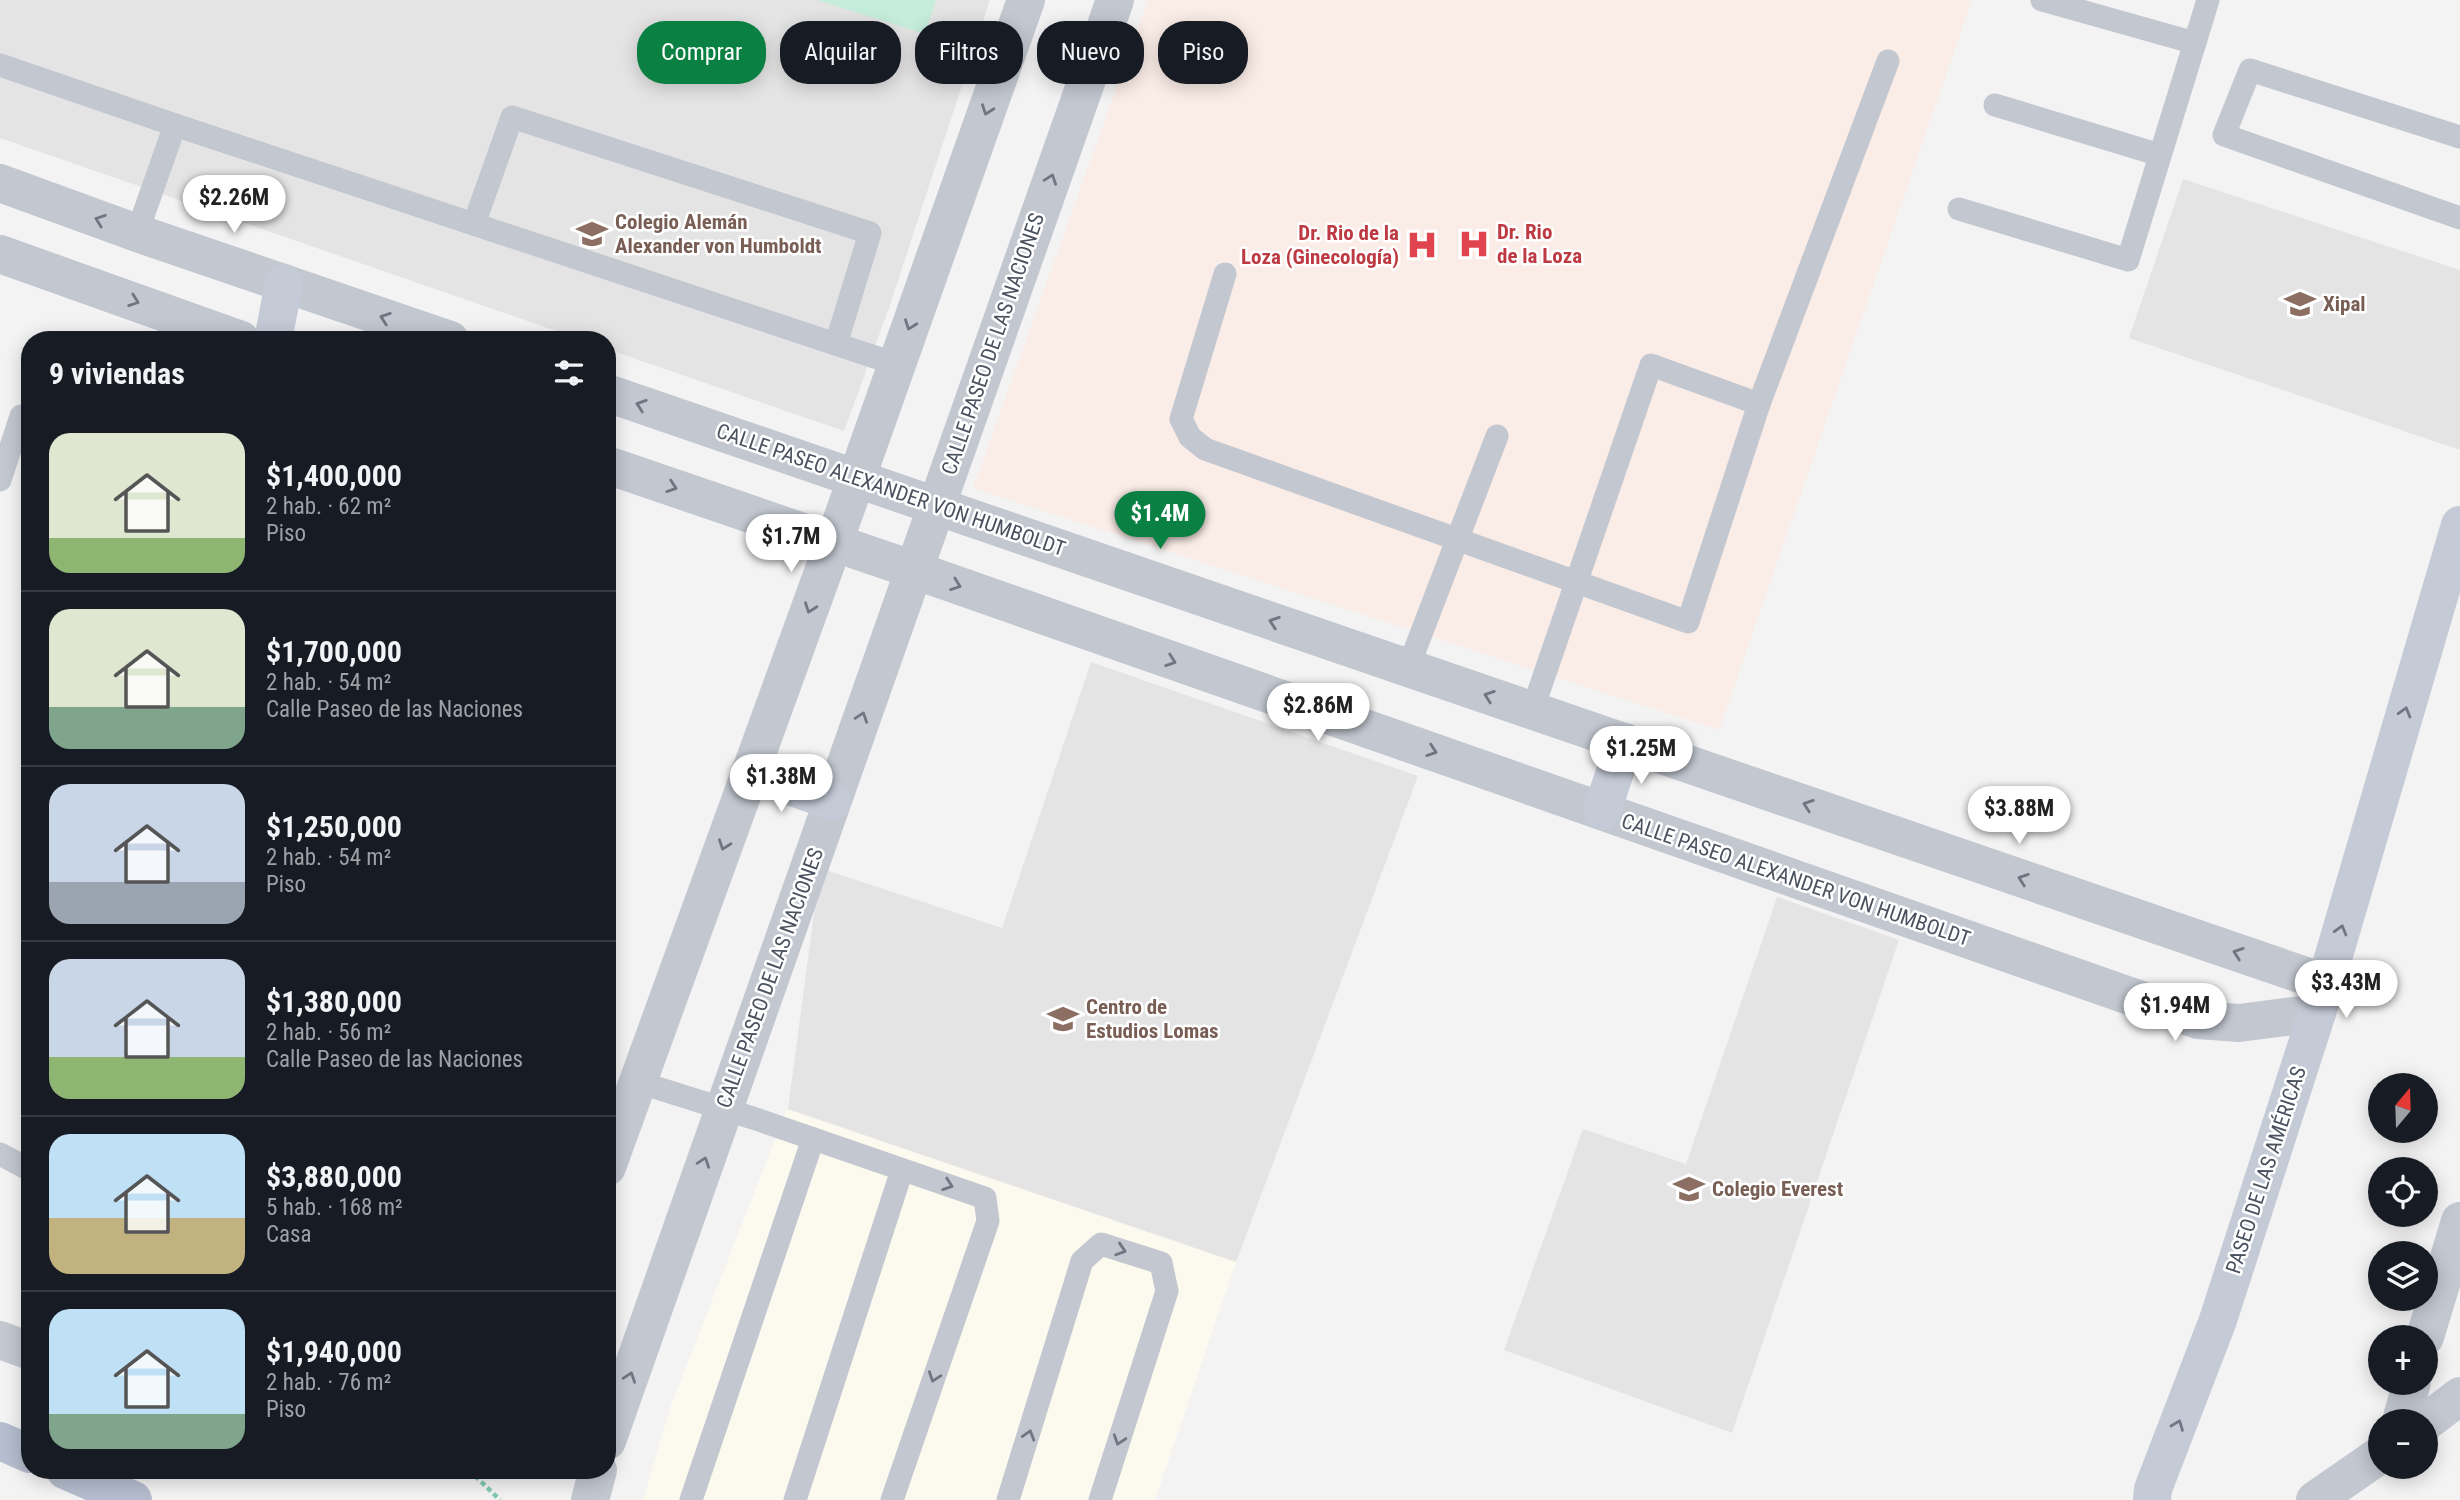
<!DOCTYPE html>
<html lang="es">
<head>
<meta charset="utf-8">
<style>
	:root { --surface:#171b24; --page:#242831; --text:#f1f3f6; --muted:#9ea1a6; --line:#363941; --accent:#0b8043 }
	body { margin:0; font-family:"Roboto Condensed",sans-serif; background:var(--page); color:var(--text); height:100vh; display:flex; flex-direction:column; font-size:26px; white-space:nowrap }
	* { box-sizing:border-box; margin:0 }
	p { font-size:23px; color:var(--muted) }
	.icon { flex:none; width:38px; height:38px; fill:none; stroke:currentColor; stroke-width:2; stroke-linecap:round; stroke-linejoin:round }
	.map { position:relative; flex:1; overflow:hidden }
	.side { position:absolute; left:21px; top:331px; width:595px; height:1148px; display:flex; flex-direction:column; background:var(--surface); border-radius:28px; box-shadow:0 4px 18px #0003 }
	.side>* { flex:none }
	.top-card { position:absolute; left:637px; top:21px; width:665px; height:63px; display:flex; gap:14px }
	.needle { width:46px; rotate:19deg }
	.tools { position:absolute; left:2368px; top:1073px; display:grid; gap:14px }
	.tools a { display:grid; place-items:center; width:70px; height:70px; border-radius:50%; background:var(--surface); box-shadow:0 4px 18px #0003; font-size:35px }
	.price { position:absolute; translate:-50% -60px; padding:0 16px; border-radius:24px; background:#fff; color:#222; font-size:23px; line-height:46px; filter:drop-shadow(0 2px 4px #0008) }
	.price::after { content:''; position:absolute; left:50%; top:42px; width:21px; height:16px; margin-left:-10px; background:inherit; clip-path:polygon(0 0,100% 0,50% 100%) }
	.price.active { background:var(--accent); color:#fff }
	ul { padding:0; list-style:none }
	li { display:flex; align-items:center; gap:21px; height:175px; padding:0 28px }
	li+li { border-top:2px solid var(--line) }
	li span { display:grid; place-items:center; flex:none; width:196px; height:140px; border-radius:21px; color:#555 }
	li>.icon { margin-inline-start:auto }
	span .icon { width:84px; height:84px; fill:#fffc; stroke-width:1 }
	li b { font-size:30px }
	h2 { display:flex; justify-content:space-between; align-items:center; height:84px; padding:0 28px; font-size:30px }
	.pill { padding:0 24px; border-radius:28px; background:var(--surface); box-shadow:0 4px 18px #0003; font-size:24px; line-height:63px }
	.pill.active { background:var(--accent); color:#fff }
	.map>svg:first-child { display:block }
	.commercial { fill:#fcfaef }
	.education { fill:#e5e4e4 }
	.medical { fill:#faece7 }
	.green { fill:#c6eddc }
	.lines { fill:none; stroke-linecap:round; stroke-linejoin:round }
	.path { stroke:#80c9b2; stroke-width:4.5; stroke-dasharray:5 3.5; stroke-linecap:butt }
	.lane { stroke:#c2c7d0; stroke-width:23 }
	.street { stroke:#c2c7d0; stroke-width:38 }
	.secondary { stroke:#c5cad7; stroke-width:38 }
	.primary { stroke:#b5bdce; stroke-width:38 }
	.oneway { stroke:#6f7581 }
	.oneway2 { stroke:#707683 }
	.labels { text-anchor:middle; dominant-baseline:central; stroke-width:5; stroke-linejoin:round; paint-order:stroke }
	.education-label { font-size:21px; font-weight:bold; fill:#785e54; stroke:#fff; text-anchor:start }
	.health-label { font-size:21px; font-weight:bold; fill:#be3a42; stroke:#fff; text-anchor:start }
	.street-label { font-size:21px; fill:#4b525f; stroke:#fff }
</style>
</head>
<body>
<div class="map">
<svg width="2460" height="1500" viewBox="0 0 2460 1500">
	<rect width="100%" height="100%" fill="#f4f3f3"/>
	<path class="commercial" d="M 787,1109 L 1236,1262 L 1155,1500 L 643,1500 L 670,1408 Z"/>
	<g class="education">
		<path d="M 0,0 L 990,0 L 888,311 L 844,431 L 607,349 L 607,340 L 579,339 L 0,138 Z"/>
		<path d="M 2183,179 L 2460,270 L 2460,450 L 2129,338 Z"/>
		<path d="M 1091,662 L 1418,776 L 1236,1262 L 788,1109 L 820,868 L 1002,928 Z"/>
		<path d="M 1777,897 L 1899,940 L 1732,1433 L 1504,1350 L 1583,1129 L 1686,1164 Z"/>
	</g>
	<path class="medical" d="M 1148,0 L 1972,0 L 1719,730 L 973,488 Z"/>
	<path class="green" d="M 817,0 L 936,0 L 925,34 Z"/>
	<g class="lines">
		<path class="path" d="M 469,1470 L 500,1500"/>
		<g class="lane">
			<path d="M 2042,0 L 2195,43"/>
			<path d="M 0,65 L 175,125 L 896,364"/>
			<path d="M 1995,105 L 2160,155"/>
			<path d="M 2460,137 L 2250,70 L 2224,135 L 2460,218"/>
			<path d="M 1959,209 L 2128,260 L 2208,0"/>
			<path d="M 474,224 L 512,117 L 870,233 L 836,344"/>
			<path d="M 137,233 L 175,125"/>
			<path d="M 1225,274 L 1181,419 L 1190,437 L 1205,449 L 1688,622 L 1759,404 L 1651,365 L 1532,711"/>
			<path d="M 1759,404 L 1888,61"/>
			<path d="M 0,480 L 21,416"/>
			<path d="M 1408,668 L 1497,436"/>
			<path d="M 638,1082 L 756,1119 L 985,1198 L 988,1221 L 892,1500"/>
			<path d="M 0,1154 L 30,1170"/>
			<path d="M 691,1500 L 813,1139"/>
			<path d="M 795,1500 L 902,1170"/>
			<path d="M 1008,1500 L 1082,1261 L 1101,1244 L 1161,1263 L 1167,1291 L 1100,1500"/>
		</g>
		<g class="street">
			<path d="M 0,183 L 137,233 L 450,340"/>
			<path d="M 0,254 L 241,340"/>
			<path d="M 607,393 L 2326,983"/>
			<path d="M 607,465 L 914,570 L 2198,1020 L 2239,1023 L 2317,1013"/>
			<path d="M 607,1167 L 834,542 L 1026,0"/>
			<path d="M 2425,1337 L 2460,1221"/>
			<path d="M 0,1340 L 30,1351"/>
			<path d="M 2401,1421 L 2412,1382"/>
			<path d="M 2426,1422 L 2460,1396"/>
			<path d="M 607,1441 L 1115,0"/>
			<path d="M 590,1500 L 598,1470"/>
			<path d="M 2315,1500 L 2380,1455"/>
		</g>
		<g class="secondary">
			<path d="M 273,340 L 284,283"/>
			<path d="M 750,772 L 832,801"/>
			<path d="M 1602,811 L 1625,742"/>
			<path d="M 2152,1500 L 2153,1489 L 2218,1320 L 2317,1013 L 2460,525"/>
		</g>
		<g class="primary">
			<path d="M 0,1441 L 30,1454"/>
			<path d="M 65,1470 L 133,1500"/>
		</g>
	</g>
	<defs><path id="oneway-chevron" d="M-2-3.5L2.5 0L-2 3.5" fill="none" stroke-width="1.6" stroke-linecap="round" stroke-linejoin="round" transform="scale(1.75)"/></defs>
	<g class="oneway">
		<use href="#oneway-chevron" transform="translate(987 110) rotate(110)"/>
		<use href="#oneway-chevron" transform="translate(1051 179) rotate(-71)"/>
		<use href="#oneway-chevron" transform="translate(100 220) rotate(-160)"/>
		<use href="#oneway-chevron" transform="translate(134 301) rotate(20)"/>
		<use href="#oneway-chevron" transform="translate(385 318) rotate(-161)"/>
		<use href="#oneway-chevron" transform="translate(910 325) rotate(110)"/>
		<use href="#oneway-chevron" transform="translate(641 405) rotate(-161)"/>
		<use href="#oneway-chevron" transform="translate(672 487) rotate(19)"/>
		<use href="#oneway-chevron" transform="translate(956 585) rotate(20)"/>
		<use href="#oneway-chevron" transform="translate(810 608) rotate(110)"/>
		<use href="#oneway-chevron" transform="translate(1274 622) rotate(-161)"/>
		<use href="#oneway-chevron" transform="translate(1171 661) rotate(19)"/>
		<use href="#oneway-chevron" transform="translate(1489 696) rotate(-161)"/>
		<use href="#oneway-chevron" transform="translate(862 717) rotate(-71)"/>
		<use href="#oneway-chevron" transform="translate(1432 751) rotate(19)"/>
		<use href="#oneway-chevron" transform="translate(1808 805) rotate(-161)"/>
		<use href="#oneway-chevron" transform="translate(724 845) rotate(110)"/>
		<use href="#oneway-chevron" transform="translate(2023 879) rotate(-161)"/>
		<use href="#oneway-chevron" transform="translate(2238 953) rotate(-161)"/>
		<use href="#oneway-chevron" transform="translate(704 1162) rotate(-71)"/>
		<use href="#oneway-chevron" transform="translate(948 1185) rotate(19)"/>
		<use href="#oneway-chevron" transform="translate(1121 1250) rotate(18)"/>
		<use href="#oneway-chevron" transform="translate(630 1377) rotate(-71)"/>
		<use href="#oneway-chevron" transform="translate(934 1377) rotate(109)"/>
		<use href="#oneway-chevron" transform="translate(1029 1435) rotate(-73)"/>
		<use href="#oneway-chevron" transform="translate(1119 1440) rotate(108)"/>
	</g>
	<g class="oneway2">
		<use href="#oneway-chevron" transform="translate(2405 712) rotate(-74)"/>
		<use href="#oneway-chevron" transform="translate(2341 930) rotate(-74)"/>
		<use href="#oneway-chevron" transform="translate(2178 1425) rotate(-69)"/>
	</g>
	<defs>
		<symbol id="school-bare" viewBox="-9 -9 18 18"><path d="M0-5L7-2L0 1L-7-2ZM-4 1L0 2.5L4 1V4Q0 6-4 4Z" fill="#8d6e63" stroke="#fff" stroke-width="2.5" paint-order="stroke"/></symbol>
		<symbol id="hospital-bare" viewBox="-9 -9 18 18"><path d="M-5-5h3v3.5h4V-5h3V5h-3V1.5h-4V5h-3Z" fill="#e0444e" stroke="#fff" stroke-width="2.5" paint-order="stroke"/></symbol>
	</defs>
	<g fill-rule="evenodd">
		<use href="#school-bare" x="570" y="212" width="44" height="44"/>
		<use href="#hospital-bare" x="1452" y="222" width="44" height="44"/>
		<use href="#hospital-bare" x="1400" y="223" width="44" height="44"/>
		<use href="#school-bare" x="2278" y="282" width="44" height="44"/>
		<use href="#school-bare" x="1041" y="997" width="44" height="44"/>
		<use href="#school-bare" x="1667" y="1167" width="44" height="44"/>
	</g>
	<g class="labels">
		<g class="education-label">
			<text x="615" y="222">Colegio Alemán<tspan x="615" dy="24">Alexander von Humboldt</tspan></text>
			<text x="2323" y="304">Xipal</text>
			<text x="1086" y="1007">Centro de<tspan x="1086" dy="24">Estudios Lomas</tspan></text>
			<text x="1712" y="1189">Colegio Everest</text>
		</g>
		<g class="health-label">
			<text x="1497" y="232">Dr. Rio<tspan x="1497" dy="24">de la Loza</tspan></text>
			<text x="1399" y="233" text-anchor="end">Dr. Rio de la<tspan x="1399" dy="24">Loza (Ginecología)</tspan></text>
		</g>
		<g class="street-label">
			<text transform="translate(993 344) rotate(-71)">CALLE PASEO DE LAS NACIONES</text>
			<text transform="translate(891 490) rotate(19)">CALLE PASEO ALEXANDER VON HUMBOLDT</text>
			<text transform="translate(1796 880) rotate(19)">CALLE PASEO ALEXANDER VON HUMBOLDT</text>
			<text transform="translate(770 978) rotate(-70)">CALLE PASEO DE LAS NACIONES</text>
			<text transform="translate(2266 1170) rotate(-72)">PASEO DE LAS AMÉRICAS</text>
		</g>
	</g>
</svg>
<div class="tools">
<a><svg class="needle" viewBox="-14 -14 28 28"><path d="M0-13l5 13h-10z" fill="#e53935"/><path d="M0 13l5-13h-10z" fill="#9ea1a6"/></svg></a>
<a><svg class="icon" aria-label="locate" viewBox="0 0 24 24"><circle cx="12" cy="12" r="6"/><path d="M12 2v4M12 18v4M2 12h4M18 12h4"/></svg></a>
<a><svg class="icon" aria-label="layers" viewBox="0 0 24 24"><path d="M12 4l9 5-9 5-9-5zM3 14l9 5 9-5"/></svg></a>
<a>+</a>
<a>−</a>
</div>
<b class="price" style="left:234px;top:235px">$2.26M</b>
<b class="price active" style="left:1160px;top:551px">$1.4M</b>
<b class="price" style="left:791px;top:574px">$1.7M</b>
<b class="price" style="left:1318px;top:743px">$2.86M</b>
<b class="price" style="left:1641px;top:786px">$1.25M</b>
<b class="price" style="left:781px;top:814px">$1.38M</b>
<b class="price" style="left:2019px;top:846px">$3.88M</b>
<b class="price" style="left:2346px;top:1020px">$3.43M</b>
<b class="price" style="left:2175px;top:1043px">$1.94M</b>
<div class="top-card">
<a class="pill active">Comprar</a>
<a class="pill">Alquilar</a>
<a class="pill">Filtros</a>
<a class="pill">Nuevo</a>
<a class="pill">Piso</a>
</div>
<section class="side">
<h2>9 viviendas<svg class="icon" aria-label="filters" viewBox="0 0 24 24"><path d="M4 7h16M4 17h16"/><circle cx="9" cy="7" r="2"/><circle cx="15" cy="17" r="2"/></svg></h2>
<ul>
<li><span style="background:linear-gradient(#dfe7d0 75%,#8fb573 0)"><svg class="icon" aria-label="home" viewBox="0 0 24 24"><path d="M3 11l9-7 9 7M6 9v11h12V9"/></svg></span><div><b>$1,400,000</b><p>2 hab. · 62 m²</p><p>Piso</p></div></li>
<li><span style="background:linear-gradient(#dfe7d0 70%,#7fa58c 0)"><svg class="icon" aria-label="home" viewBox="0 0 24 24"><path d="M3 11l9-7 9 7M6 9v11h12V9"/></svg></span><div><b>$1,700,000</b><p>2 hab. · 54 m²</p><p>Calle Paseo de las Naciones</p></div></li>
<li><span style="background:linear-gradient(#c9d6e8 70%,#9aa5b1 0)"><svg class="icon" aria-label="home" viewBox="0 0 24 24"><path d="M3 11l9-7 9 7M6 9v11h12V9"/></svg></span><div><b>$1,250,000</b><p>2 hab. · 54 m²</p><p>Piso</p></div></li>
<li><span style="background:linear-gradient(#c9d6e8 70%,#8fb573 0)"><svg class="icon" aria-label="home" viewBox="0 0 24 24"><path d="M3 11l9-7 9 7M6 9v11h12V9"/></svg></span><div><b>$1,380,000</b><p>2 hab. · 56 m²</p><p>Calle Paseo de las Naciones</p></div></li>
<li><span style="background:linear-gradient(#bfe0f5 60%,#c2b280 0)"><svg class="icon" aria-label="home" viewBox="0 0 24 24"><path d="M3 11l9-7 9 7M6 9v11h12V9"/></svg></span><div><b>$3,880,000</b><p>5 hab. · 168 m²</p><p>Casa</p></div></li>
<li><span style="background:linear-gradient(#bfe0f5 75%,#7fa58c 0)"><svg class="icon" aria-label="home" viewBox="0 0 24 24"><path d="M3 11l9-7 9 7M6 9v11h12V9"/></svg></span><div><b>$1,940,000</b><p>2 hab. · 76 m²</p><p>Piso</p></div></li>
</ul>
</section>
</div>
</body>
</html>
